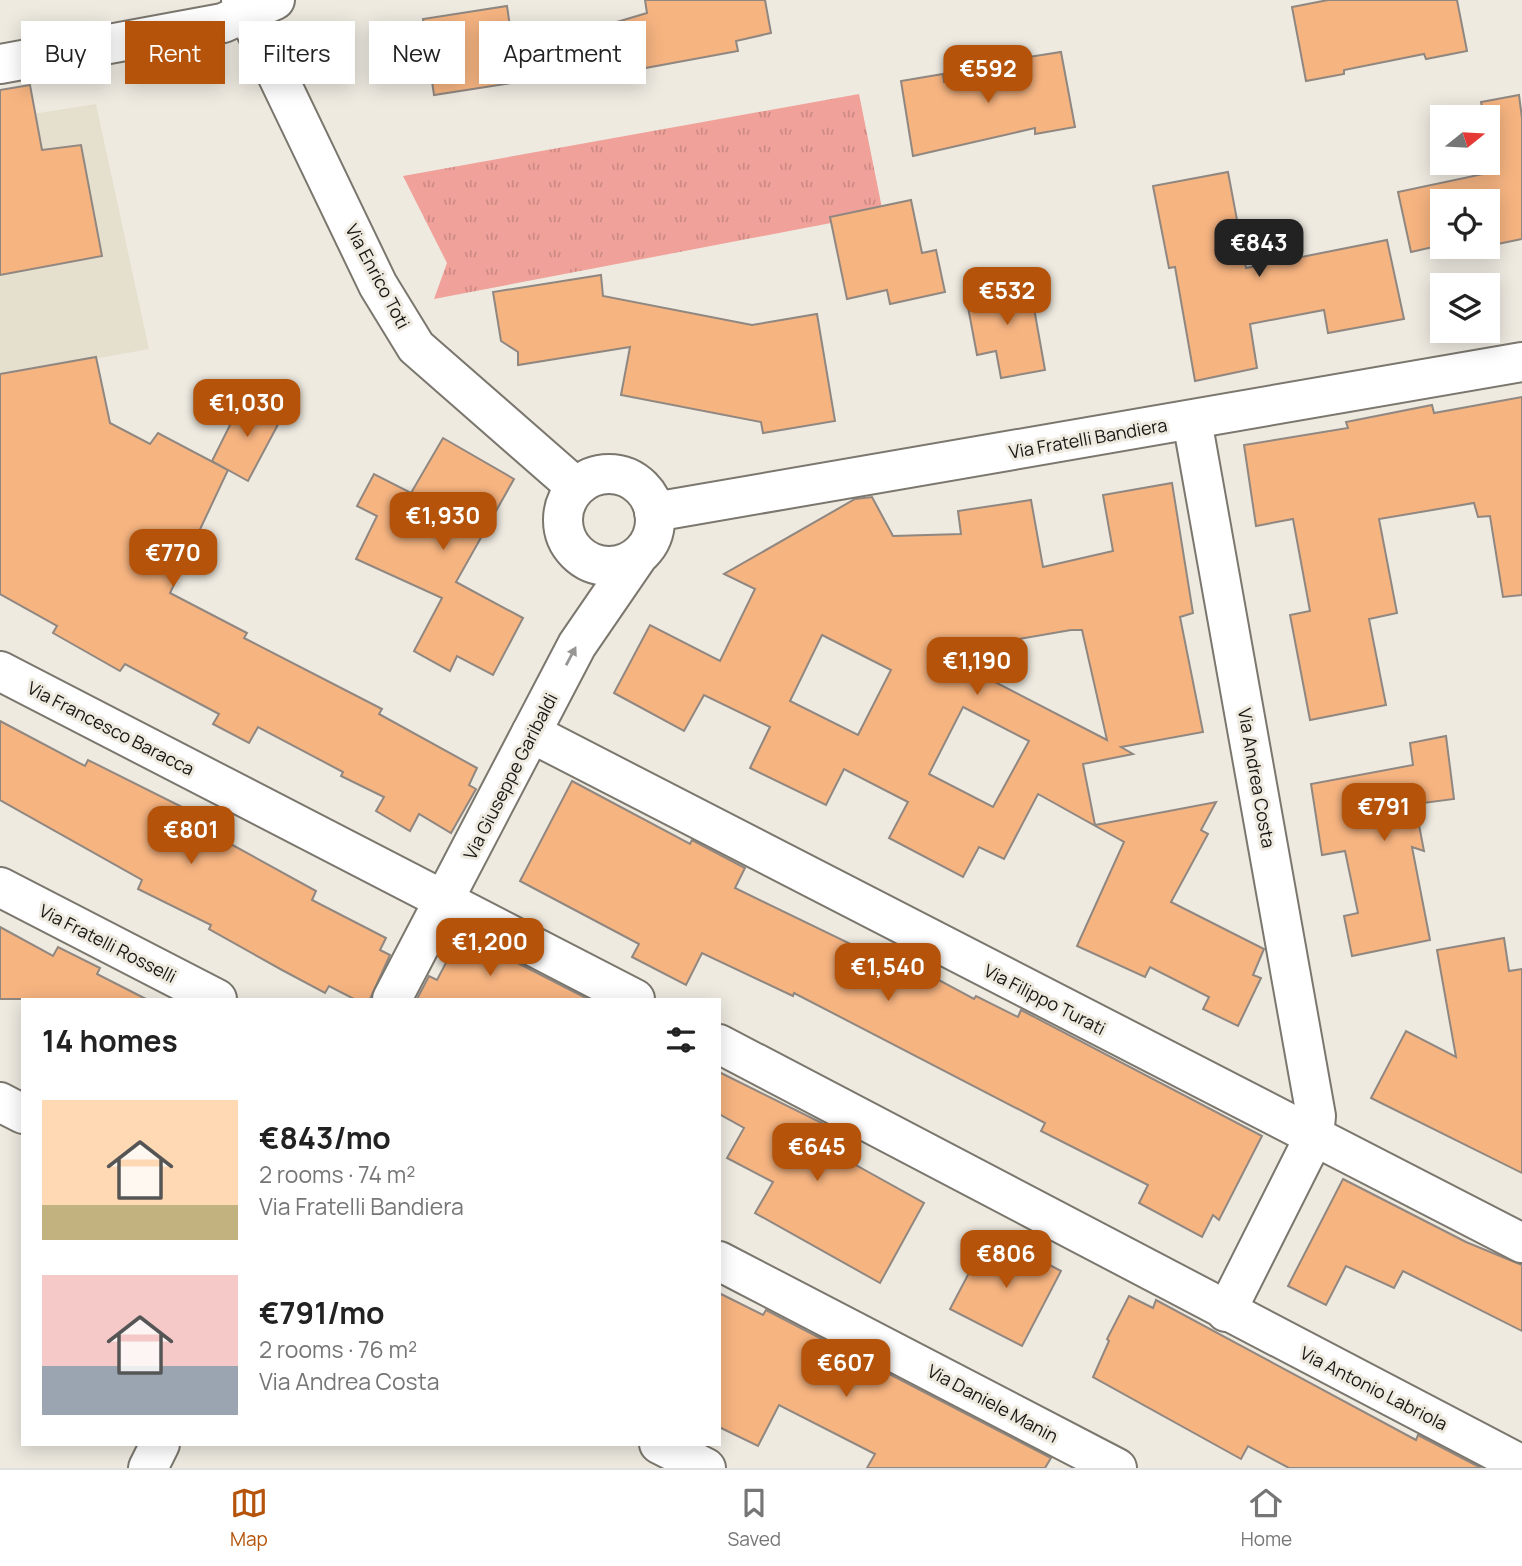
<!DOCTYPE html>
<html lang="en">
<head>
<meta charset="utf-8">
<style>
	:root { --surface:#fff; --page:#f2f2f2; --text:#222; --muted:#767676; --line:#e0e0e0; --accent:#b45309 }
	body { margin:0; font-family:Manrope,sans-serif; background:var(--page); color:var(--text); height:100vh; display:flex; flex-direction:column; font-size:26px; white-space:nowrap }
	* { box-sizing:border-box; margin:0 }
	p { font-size:23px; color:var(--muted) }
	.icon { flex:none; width:38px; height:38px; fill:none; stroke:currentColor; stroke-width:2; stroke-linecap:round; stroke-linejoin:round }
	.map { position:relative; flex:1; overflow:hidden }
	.drawer { position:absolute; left:21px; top:998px; width:700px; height:448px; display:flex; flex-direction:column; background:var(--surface); border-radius:0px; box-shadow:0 4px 18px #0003 }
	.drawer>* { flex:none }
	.hud { position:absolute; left:21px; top:21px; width:700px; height:63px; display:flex; gap:14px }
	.needle { width:46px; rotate:72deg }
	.buttons { position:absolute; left:1430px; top:105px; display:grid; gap:14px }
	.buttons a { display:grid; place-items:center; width:70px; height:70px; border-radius:0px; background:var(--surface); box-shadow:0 4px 18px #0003; font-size:35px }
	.price { position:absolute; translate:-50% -60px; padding:0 16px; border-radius:14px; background:var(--accent); color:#fff; font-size:23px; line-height:46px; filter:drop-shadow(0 2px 4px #0008) }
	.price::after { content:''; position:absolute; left:50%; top:42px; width:21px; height:16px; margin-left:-10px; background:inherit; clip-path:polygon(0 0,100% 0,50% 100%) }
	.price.current { background:#222; color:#fff }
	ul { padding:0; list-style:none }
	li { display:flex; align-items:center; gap:21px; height:175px; padding:0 21px }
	li span { display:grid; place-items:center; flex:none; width:196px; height:140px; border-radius:0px; color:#555 }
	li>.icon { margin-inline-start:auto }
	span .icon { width:84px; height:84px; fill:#fffc; stroke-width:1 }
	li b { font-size:30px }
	h2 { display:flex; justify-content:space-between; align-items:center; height:84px; padding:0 21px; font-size:30px }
	.chip { padding:0 24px; border-radius:0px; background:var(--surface); box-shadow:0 4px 18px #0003; font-size:24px; line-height:63px }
	.chip.current { background:var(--accent); color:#fff }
	.tab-bar { display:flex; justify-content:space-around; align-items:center; height:98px; border-top:2px solid var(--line); background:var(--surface); font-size:19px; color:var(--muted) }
	.tab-bar a { display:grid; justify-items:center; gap:4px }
	.tab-bar .current { color:var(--accent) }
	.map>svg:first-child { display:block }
	.built { fill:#e5dfcd }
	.grass { fill:url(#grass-tufts) }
	.building { fill:#f6b481; stroke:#908781; stroke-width:2; fill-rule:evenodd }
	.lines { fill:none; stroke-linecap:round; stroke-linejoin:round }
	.minor-casing { stroke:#7b776e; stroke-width:42 }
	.minor { stroke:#fff; stroke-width:38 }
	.oneway { fill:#979694 }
	.labels { text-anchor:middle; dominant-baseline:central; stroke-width:6; stroke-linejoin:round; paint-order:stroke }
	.street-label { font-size:18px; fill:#171612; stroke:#eeeae0 }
</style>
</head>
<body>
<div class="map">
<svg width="1522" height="1468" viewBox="0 0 1522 1468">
	<defs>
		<pattern id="grass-tufts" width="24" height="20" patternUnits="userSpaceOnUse" patternTransform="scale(1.75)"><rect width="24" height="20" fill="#f0a19a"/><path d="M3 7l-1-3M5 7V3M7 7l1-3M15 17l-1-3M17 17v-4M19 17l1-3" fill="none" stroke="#cd8a84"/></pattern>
	</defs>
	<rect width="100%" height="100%" fill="#eeeae0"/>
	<path class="built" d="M 96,104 L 149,349 L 0,376 L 0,119 Z"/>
	<path class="grass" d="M 859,94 L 883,213 L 434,299 L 447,263 L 403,176 Z"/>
	<g class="building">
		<path d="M 645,0 L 765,0 L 771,33 L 736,41 L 738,51 L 640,69 L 639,62 L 607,66 L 600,27 L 647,13 Z"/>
		<path d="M 1328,0 L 1457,0 L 1467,51 L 1426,59 L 1424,54 L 1344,70 L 1344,74 L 1306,81 L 1292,7 Z"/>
		<path d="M 507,6 L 518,82 L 434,95 L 423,19 Z"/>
		<path d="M 1061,52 L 1075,127 L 1035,134 L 1035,128 L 913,156 L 901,81 L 943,74 L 944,82 L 1023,66 L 1022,58 Z"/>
		<path d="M 30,85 L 42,150 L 81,145 L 102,256 L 0,275 L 0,90 Z"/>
		<path d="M 1519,95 L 1522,118 L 1522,239 L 1488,246 L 1488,201 L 1442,201 L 1442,245 L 1411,252 L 1398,192 L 1488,173 L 1488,117 L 1484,117 L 1481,102 Z"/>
		<path d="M 1228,172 L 1246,268 L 1387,240 L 1404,319 L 1328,333 L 1324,310 L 1250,324 L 1257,368 L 1195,381 L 1175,267 L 1169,268 L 1153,186 Z"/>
		<path d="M 911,200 L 922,253 L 936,250 L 945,292 L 890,304 L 887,290 L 847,299 L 830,217 Z"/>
		<path d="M 601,275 L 603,296 L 752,325 L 817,314 L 835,421 L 763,433 L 761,422 L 621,395 L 630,347 L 518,365 L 518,352 L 501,341 L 493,292 Z"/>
		<path d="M 1029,280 L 1045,370 L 1001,378 L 996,351 L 977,355 L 965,291 Z"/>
		<path d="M 96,357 L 110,423 L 150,444 L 158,433 L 228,470 L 170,593 L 247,633 L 244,638 L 382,709 L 379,714 L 477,768 L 469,785 L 476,789 L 451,833 L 419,814 L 410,831 L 376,811 L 384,797 L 341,776 L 343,772 L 258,727 L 249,743 L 213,724 L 219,714 L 125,664 L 120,671 L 53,633 L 57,626 L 0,594 L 0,374 Z"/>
		<path d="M 1522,397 L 1522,595 L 1503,597 L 1490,516 L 1478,517 L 1474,503 L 1379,519 L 1397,613 L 1369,619 L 1386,705 L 1310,720 L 1290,615 L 1310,611 L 1293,519 L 1256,526 L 1244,445 L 1348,428 L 1346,422 L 1432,405 L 1434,413 Z"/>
		<path d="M 243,399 L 282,417 L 248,481 L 212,461 Z"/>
		<path d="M 443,438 L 514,479 L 456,582 L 523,618 L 493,675 L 457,656 L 450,671 L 414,651 L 442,598 L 356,559 L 377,516 L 357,506 L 374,474 L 411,493 Z"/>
		<path d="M 1172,483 L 1193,613 L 1180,617 L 1203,732 L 1121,747 L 1133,754 L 1083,764 L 1095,825 L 1216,802 L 1201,830 L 1208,834 L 1171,902 L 1264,949 L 1253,975 L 1261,978 L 1238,1026 L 1203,1009 L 1209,997 L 1150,967 L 1145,977 L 1077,946 L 1124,842 L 1038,794 L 1004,859 L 979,847 L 963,877 L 889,838 L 908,802 L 844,769 L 826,805 L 750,768 L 770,727 L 704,695 L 684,731 L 614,693 L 650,625 L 720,661 L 755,589 L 724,574 L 855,499 L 872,497 L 893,536 L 961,534 L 958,511 L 1031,500 L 1043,567 L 1113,551 L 1103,495 ZM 1071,630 L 1082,630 L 1107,740 L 939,653 ZM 822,635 L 891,670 L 858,735 L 790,701 ZM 963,707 L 1029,741 L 993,807 L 929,774 Z"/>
		<path d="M 0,721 L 85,766 L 88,760 L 232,832 L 227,842 L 316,891 L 312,900 L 386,938 L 380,950 L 390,955 L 370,999 L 354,999 L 329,986 L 325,993 L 282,970 L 209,929 L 211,925 L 138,889 L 142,880 L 0,800 Z"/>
		<path d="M 1446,736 L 1454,799 L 1415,804 L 1424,851 L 1412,847 L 1430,940 L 1352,956 L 1344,916 L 1358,913 L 1345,851 L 1322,855 L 1311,784 L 1413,765 L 1410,743 Z"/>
		<path d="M 572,781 L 690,844 L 692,840 L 745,868 L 735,888 L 869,953 L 874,945 L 974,999 L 976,996 L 1018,1017 L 1021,1010 L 1262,1136 L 1219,1220 L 1213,1215 L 1202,1237 L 1139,1203 L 1148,1185 L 1041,1131 L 1045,1123 L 794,993 L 793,996 L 702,953 L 686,985 L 632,957 L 639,944 L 520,881 Z"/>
		<path d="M 0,927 L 53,956 L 58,947 L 100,968 L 97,974 L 146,999 L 0,999 Z"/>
		<path d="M 461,934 L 588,999 L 417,999 L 429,976 L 437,980 Z"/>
		<path d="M 1504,938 L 1509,971 L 1522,969 L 1522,1173 L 1371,1098 L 1406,1031 L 1456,1057 L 1437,950 Z"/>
		<path d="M 719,1072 L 838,1131 L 827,1149 L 924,1203 L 880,1283 L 755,1213 L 773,1182 L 727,1158 L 744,1128 L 719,1114 Z"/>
		<path d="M 1343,1179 L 1466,1242 L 1522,1265 L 1522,1331 L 1403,1271 L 1394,1288 L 1346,1266 L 1326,1305 L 1288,1286 Z"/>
		<path d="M 990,1233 L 1061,1271 L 1022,1346 L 950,1309 Z"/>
		<path d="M 719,1293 L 763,1315 L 766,1310 L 1051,1458 L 1045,1468 L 867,1468 L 875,1454 L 779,1405 L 758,1446 L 719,1427 Z"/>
		<path d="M 1129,1296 L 1153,1308 L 1156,1300 L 1416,1440 L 1418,1435 L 1481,1468 L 1289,1468 L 1248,1446 L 1241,1459 L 1093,1377 L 1109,1341 L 1107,1339 Z"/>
	</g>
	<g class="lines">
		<defs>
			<g id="minor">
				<path d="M 241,0 L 378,285 L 416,347 L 576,487"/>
				<path d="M 0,64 L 223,23 L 275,0"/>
				<path d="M 1192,420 L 1316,1116 L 1314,1137 L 1226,1312"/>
				<circle cx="609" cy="520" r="46"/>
				<path d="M 654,512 L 1522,362"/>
				<path d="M 0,671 L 635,999"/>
				<path d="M 531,733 L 1522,1243"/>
				<path d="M 0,887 L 217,999"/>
				<path d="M 392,999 L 577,645 L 636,559"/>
				<path d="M 719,1044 L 1522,1465"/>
				<path d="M 0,1102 L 23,1114"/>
				<path d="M 719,1261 L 1117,1468"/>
				<path d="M 659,1444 L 706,1468"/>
				<path d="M 148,1468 L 160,1444"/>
			</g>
		</defs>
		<use href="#minor" class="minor-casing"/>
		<use href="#minor" class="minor"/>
	</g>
	<defs><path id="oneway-solid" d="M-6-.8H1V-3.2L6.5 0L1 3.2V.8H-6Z" transform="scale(1.75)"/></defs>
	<use class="oneway" href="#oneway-solid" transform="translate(571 656) rotate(-62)"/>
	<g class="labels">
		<g class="street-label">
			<text transform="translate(378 276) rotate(62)">Via Enrico Toti</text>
			<text transform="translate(1088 438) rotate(-10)">Via Fratelli Bandiera</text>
			<text transform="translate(111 728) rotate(27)">Via Francesco Baracca</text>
			<text transform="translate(510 776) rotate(-63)">Via Giuseppe Garibaldi</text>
			<text transform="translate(1257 778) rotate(80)">Via Andrea Costa</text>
			<text transform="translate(108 943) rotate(27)">Via Fratelli Rosselli</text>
			<text transform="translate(1045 999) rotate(27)">Via Filippo Turati</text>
			<text transform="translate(1374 1388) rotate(27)">Via Antonio Labriola</text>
			<text transform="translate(993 1403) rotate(28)">Via Daniele Manin</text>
		</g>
	</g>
</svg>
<div class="buttons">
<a><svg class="needle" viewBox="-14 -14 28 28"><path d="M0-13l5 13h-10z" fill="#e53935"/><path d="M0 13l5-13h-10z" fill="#767676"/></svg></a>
<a><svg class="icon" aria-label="locate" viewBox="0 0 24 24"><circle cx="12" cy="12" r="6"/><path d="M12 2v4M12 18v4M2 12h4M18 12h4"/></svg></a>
<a><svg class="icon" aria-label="layers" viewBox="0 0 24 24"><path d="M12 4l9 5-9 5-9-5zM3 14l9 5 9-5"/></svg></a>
</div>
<b class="price" style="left:988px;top:105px">€592</b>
<b class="price current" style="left:1259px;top:279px">€843</b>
<b class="price" style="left:1007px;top:327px">€532</b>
<b class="price" style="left:247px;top:439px">€1,030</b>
<b class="price" style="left:443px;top:552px">€1,930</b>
<b class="price" style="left:173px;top:589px">€770</b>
<b class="price" style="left:977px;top:697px">€1,190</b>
<b class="price" style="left:1384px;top:843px">€791</b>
<b class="price" style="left:191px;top:866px">€801</b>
<b class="price" style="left:490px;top:978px">€1,200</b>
<b class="price" style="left:888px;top:1003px">€1,540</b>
<b class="price" style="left:817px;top:1183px">€645</b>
<b class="price" style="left:1006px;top:1290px">€806</b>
<b class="price" style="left:846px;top:1399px">€607</b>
<div class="hud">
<a class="chip">Buy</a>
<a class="chip current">Rent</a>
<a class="chip">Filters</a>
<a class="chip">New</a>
<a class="chip">Apartment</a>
</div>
<section class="drawer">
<h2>14 homes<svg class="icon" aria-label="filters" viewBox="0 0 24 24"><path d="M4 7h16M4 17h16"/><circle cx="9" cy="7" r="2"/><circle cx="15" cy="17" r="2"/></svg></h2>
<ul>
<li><span style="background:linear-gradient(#ffd9b3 75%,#c2b280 0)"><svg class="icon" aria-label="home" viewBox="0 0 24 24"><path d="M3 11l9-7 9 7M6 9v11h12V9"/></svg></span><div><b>€843/mo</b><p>2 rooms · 74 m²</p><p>Via Fratelli Bandiera</p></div></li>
<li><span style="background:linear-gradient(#f6c9c9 65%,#9aa5b1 0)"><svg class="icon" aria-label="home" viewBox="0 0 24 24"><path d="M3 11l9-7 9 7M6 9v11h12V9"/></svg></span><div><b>€791/mo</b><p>2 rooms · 76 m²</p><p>Via Andrea Costa</p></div></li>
</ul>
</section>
</div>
<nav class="tab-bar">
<a class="current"><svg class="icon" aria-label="map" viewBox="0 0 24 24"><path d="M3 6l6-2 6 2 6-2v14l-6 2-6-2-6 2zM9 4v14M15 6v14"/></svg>Map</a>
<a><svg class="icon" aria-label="saved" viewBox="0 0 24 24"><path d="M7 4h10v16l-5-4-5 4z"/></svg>Saved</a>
<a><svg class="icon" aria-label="home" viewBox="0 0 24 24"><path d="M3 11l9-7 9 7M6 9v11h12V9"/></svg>Home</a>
</nav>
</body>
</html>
